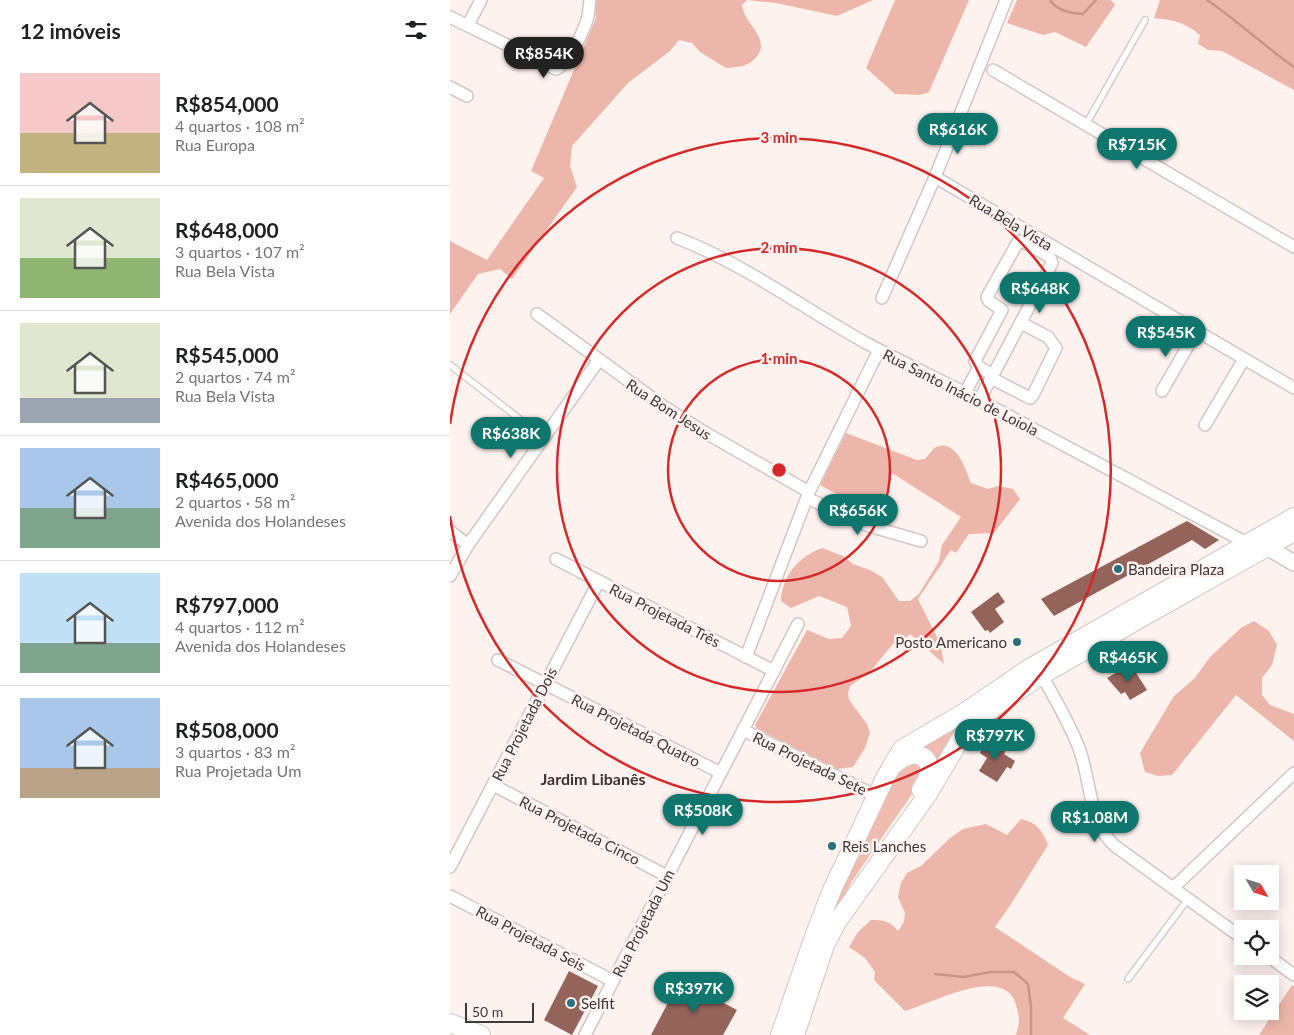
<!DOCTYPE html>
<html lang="pt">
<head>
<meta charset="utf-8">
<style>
	:root { --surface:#fff; --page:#f6f6f6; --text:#202124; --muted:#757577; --line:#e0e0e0; --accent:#0f766e }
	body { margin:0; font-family:Lato,sans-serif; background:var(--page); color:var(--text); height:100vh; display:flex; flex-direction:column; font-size:19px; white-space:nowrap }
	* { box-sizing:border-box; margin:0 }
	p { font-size:16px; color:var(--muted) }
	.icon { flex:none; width:28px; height:28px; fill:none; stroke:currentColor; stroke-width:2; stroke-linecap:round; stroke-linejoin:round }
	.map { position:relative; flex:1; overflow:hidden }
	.side { display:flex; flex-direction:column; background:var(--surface); width:450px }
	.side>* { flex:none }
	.needle { width:32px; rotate:128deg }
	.controls { position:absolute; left:784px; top:865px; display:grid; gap:10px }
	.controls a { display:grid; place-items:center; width:45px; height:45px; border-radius:0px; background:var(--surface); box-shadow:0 2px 12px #0003; font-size:25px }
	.scale { position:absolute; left:15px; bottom:12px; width:69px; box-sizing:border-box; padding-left:5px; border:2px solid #3d3938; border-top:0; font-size:14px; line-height:18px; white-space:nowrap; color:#3d3938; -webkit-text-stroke:4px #fef2ef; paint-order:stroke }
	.price { position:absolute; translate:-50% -42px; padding:0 11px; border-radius:18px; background:var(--accent); color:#fff; font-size:16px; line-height:32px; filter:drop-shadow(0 1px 2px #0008) }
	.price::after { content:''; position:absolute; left:50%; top:30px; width:15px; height:11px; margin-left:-8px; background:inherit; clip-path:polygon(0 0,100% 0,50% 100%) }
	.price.selected { background:#222; color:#fff }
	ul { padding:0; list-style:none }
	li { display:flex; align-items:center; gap:15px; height:125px; padding:0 20px }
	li+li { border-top:1px solid var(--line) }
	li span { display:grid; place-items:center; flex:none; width:140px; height:100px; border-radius:0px; color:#555 }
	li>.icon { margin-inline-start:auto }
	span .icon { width:60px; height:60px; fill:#fffc; stroke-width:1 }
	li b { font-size:21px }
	h2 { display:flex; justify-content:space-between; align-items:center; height:60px; padding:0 20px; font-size:21px }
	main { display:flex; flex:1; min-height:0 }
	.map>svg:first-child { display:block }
	.green { fill:#f1bcb0 }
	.forest { fill:#edb6aa }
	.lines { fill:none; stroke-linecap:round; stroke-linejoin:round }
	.stream { stroke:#c9958a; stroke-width:2.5 }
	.building { fill:#946359 }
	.lane-casing { stroke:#d2c6c4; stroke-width:8 }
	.street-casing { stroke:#d2c6c4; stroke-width:14 }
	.secondary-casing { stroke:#d2c6c4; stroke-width:18 }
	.primary-casing { stroke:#d2c6c4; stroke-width:20 }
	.lane { stroke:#fff; stroke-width:5.5 }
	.street { stroke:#fff; stroke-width:11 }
	.secondary { stroke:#fff; stroke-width:15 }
	.primary { stroke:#fff; stroke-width:18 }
	.ring { fill:none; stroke:#d62828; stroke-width:2.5 }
	.poi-dot { fill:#296f7d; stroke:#fef2ef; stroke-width:2 }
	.labels { text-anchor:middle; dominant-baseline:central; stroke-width:5; stroke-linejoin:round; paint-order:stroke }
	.street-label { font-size:15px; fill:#3d3938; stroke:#fef2ef }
	.poi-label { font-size:15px; fill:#3d3938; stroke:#fef2ef; text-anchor:start }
	.neighbourhood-label { font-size:16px; font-weight:bold; fill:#3c3331; stroke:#fef2ef }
	.centre { fill:#d62828; stroke:#fef2ef; stroke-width:2.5 }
	.ring-label { font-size:15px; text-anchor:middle; font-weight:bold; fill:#d62828; stroke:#fef2ef; stroke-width:5; stroke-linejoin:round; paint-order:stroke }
</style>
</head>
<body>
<main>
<section class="side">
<h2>12 imóveis<svg class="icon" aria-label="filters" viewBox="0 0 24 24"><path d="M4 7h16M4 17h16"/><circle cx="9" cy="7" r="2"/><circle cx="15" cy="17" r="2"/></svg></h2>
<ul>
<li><span style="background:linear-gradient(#f6c9c9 60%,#c2b280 0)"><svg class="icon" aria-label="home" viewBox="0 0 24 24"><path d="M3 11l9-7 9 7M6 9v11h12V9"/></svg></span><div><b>R$854,000</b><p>4 quartos · 108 m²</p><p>Rua Europa</p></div></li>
<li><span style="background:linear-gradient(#dfe7d0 60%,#8fb573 0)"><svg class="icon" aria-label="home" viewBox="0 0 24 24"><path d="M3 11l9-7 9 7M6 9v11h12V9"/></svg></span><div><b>R$648,000</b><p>3 quartos · 107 m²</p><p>Rua Bela Vista</p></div></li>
<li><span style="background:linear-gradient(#dfe7d0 75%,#9aa5b1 0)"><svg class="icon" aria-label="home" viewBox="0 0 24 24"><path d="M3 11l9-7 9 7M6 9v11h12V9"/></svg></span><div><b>R$545,000</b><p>2 quartos · 74 m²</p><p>Rua Bela Vista</p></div></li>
<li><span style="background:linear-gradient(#a9c7e8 60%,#7fa58c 0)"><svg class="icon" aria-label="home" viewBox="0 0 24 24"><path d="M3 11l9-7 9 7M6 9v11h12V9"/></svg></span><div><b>R$465,000</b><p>2 quartos · 58 m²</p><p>Avenida dos Holandeses</p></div></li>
<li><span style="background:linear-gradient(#bfe0f5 70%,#7fa58c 0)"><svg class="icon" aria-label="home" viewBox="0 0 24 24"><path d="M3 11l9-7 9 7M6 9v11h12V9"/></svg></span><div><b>R$797,000</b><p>4 quartos · 112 m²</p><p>Avenida dos Holandeses</p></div></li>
<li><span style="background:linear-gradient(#a9c7e8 70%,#b9a48a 0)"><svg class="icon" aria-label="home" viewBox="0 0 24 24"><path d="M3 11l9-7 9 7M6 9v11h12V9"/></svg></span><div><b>R$508,000</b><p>3 quartos · 83 m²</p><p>Rua Projetada Um</p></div></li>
</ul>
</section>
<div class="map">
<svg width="844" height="1035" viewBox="0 0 844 1035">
	<rect width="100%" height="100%" fill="#fef2ef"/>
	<g class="green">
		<path d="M 520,714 L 487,761 L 483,754 L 470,746 Z"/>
		<path d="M 464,763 L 471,768 L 471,781 L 402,881 L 379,925 L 378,923 L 413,843 L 450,769 L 453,766 Z"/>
	</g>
	<g class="forest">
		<path d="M 145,0 L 423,0 L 387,16 L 326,3 L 297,0 L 292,5 C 295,22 306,27 310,40 C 312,45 311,51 308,55 C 299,67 289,67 276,68 L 250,52 L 242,43 L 229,40 L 220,51 L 178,83 L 122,146 L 120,166 L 127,187 L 62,279 L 50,269 L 28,274 L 0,314 L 0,241 L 37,260 L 94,178 L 81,171 L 146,18 L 144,4 Z"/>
		<path d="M 445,0 L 519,0 L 479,92 L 470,95 L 445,94 L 416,68 Z"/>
		<path d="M 567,0 L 661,0 L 665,5 L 636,47 L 605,32 L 593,35 L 557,23 Z"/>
		<path d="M 710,0 L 844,0 L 844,90 L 772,51 L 758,50 L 748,44 L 750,35 C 734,22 724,20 704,18 Z"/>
		<path d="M 396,433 L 467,460 L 475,459 C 478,456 482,449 486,447 C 506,438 516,470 521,483 L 538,489 L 548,486 L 563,489 L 570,499 L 544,533 L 519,534 L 506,553 L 501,550 L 468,599 L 490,643 L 494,664 L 460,634 L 456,638 L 443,644 L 419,673 L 400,686 L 398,693 L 399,700 L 417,724 L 420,733 L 415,748 L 403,767 L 387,769 L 307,729 L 305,725 L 357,630 L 379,639 L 392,638 L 401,626 L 397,607 L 369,596 L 341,608 L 331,601 C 332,576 348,557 372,548 L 393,556 L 403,564 L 420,570 L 432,577 L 449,601 L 460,601 L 469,594 L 489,561 L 492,545 L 511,517 L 442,473 L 434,498 L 416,497 L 404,501 L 390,496 L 370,485 Z"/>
		<path d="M 804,621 L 819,631 L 827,645 L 822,665 L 812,678 L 812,695 L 820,705 L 844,714 L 844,741 L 786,695 L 722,775 L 708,776 L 695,772 L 690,753 L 724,696 L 745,678 L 760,657 L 791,628 Z"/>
		<path d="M 571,819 C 586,822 593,831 598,845 L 561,904 L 545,927 L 620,977 L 635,984 L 613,1018 L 640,1035 L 566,1035 C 570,1021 570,1019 566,1005 C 555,963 481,1004 455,1011 L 424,980 L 425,972 L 415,958 L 399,947 L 408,932 L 421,920 C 433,920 441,921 448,931 L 454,922 L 455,913 L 448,897 L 451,883 L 457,873 L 471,866 L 500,838 L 513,829 L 536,824 L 557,835 Z"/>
		<path d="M 842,985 L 844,987 L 844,1035 L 809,1035 Z"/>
	</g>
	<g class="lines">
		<g class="stream">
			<path d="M 600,0 C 607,11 621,13 633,14 L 646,0"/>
			<path d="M 757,0 C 788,21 814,46 844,67"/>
			<path d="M 485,974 L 514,977 L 540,972 L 564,972 L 578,984 L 581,1007 L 581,1035"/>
		</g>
	</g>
	<g class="building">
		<path d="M 737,521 L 769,540 L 755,549 L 742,540 L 604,616 L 591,599 Z"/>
		<path d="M 548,592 L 555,602 L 545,609 L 554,622 L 540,633 L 538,630 L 535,631 L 521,612 Z"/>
		<path d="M 678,666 L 681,670 L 683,668 L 697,690 L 680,700 L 675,692 L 671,694 L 657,678 Z"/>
		<path d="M 538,739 L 556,750 L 554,754 L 565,761 L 561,769 L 557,767 L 547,782 L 529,771 L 537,758 L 530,753 Z"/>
		<path d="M 119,971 L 148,986 L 122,1035 L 94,1020 Z"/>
		<path d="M 230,980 L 287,1010 L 273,1035 L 201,1035 Z"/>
	</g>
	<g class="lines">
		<defs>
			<g id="lane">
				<path d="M 639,119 L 695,20"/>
				<path d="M 0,365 L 93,437"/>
				<path d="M 678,979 L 738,899"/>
			</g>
			<g id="street">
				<path d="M 0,17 L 106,69 C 119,63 135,29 138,16 C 139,11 139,5 140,0"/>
				<path d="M 18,25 L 31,0"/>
				<path d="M 543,70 L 844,247"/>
				<path d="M 0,87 L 17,96"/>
				<path d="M 485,177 L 844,388"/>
				<path d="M 227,238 C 295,264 354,309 418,344 C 453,363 489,379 523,397 C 615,445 706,495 797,543"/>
				<path d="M 432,298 L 485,177 L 556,0"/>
				<path d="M 87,314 L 213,406 L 249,429 L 359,492"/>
				<path d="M 529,367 L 525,361 L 552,310 L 539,301 L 537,297 L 568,242 L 572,241 L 600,257 L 602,263 L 543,375"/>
				<path d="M 541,378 L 580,398 L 583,395 L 606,348 L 598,337 L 571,323"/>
				<path d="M 712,391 L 746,332"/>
				<path d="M 515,393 L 529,367 L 543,375 L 529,400"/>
				<path d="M 755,425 L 794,359"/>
				<path d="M 357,498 L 416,525 L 471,541"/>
				<path d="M 0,531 L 18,545"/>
				<path d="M 106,559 L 324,671"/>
				<path d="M 0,576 L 18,545 L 149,360"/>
				<path d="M 296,657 L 359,492 L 429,350"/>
				<path d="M 48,660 L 271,773"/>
				<path d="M 592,675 C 605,700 621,725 630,751 C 641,782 639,823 665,846 L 792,938"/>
				<path d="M 293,730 L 426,796"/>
				<path d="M 43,785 L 217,876"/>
				<path d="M 0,867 L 149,581"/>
				<path d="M 723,888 L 844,773"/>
				<path d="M 0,896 L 163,981"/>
				<path d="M 818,956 L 844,975"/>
				<path d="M 135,1035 L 348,624"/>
			</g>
			<path id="secondary" d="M 817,547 L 844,563"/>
			<g id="primary">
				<path d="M 445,764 C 457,751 481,750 479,772 C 479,779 474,784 471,790"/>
				<path d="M 0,1023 L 31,1035"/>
				<path d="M 330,1035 L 365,934 L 382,890 L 436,776 L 452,749 L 515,712 L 578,669 L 844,517"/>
				<path d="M 345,1035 L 375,945 L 387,922 L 478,794 L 511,738 L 524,722 L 544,707 L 592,675 L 698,614 L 844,532"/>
			</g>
		</defs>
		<use href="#lane" class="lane-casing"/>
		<use href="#street" class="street-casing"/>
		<use href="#secondary" class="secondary-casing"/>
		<use href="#primary" class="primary-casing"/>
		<use href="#lane" class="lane"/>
		<use href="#street" class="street"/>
		<use href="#secondary" class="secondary"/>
		<use href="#primary" class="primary"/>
	</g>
	<g class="ring">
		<circle cx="329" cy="470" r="111"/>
		<circle cx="329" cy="470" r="222"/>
		<path d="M0 424A332 332 0 1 1 0 516"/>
	</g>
	<g class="poi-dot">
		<circle cx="668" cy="569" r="5"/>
		<circle cx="567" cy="642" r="5"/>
		<circle cx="382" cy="846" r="5"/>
		<circle cx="121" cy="1003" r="5"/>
	</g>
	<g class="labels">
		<g class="street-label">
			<text transform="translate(561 222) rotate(31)">Rua Bela Vista</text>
			<text transform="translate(511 392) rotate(27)">Rua Santo Inácio de Loiola</text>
			<text transform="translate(219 409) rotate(33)">Rua Bom Jesus</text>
			<text transform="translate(215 615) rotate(27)">Rua Projetada Três</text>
			<text transform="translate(74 724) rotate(-63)">Rua Projetada Dois</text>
			<text transform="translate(186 730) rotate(27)">Rua Projetada Quatro</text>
			<text transform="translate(360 763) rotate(26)">Rua Projetada Sete</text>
			<text transform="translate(130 830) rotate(27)">Rua Projetada Cinco</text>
			<text transform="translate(193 923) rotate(-63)">Rua Projetada Um</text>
			<text transform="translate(81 938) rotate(28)">Rua Projetada Seis</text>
		</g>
		<g class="poi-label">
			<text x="678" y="569">Bandeira Plaza</text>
			<text x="557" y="642" text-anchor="end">Posto Americano</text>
			<text x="392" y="846">Reis Lanches</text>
			<text x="131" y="1003">Selfit</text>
		</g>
		<g class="neighbourhood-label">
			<text x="143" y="778">Jardim Libanês</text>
		</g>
	</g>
	<circle cx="329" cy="470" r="8" class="centre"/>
	<g class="ring-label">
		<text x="329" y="143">3 min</text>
		<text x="329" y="253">2 min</text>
		<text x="329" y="364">1 min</text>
	</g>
</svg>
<div class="controls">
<a><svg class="needle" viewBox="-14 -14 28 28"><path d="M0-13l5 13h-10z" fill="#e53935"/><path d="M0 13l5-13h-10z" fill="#757577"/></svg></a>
<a><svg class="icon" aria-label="locate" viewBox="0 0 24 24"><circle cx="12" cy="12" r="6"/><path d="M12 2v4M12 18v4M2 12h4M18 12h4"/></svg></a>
<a><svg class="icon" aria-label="layers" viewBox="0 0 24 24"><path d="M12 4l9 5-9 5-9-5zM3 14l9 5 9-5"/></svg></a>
</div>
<div class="scale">50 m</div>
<b class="price selected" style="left:94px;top:79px">R$854K</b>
<b class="price" style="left:508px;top:155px">R$616K</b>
<b class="price" style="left:687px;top:170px">R$715K</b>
<b class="price" style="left:590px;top:314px">R$648K</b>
<b class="price" style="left:716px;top:358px">R$545K</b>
<b class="price" style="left:61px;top:459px">R$638K</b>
<b class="price" style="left:408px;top:536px">R$656K</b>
<b class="price" style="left:678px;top:683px">R$465K</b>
<b class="price" style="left:545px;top:761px">R$797K</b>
<b class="price" style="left:253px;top:836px">R$508K</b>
<b class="price" style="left:645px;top:843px">R$1.08M</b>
<b class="price" style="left:244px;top:1014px">R$397K</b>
</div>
</main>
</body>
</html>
